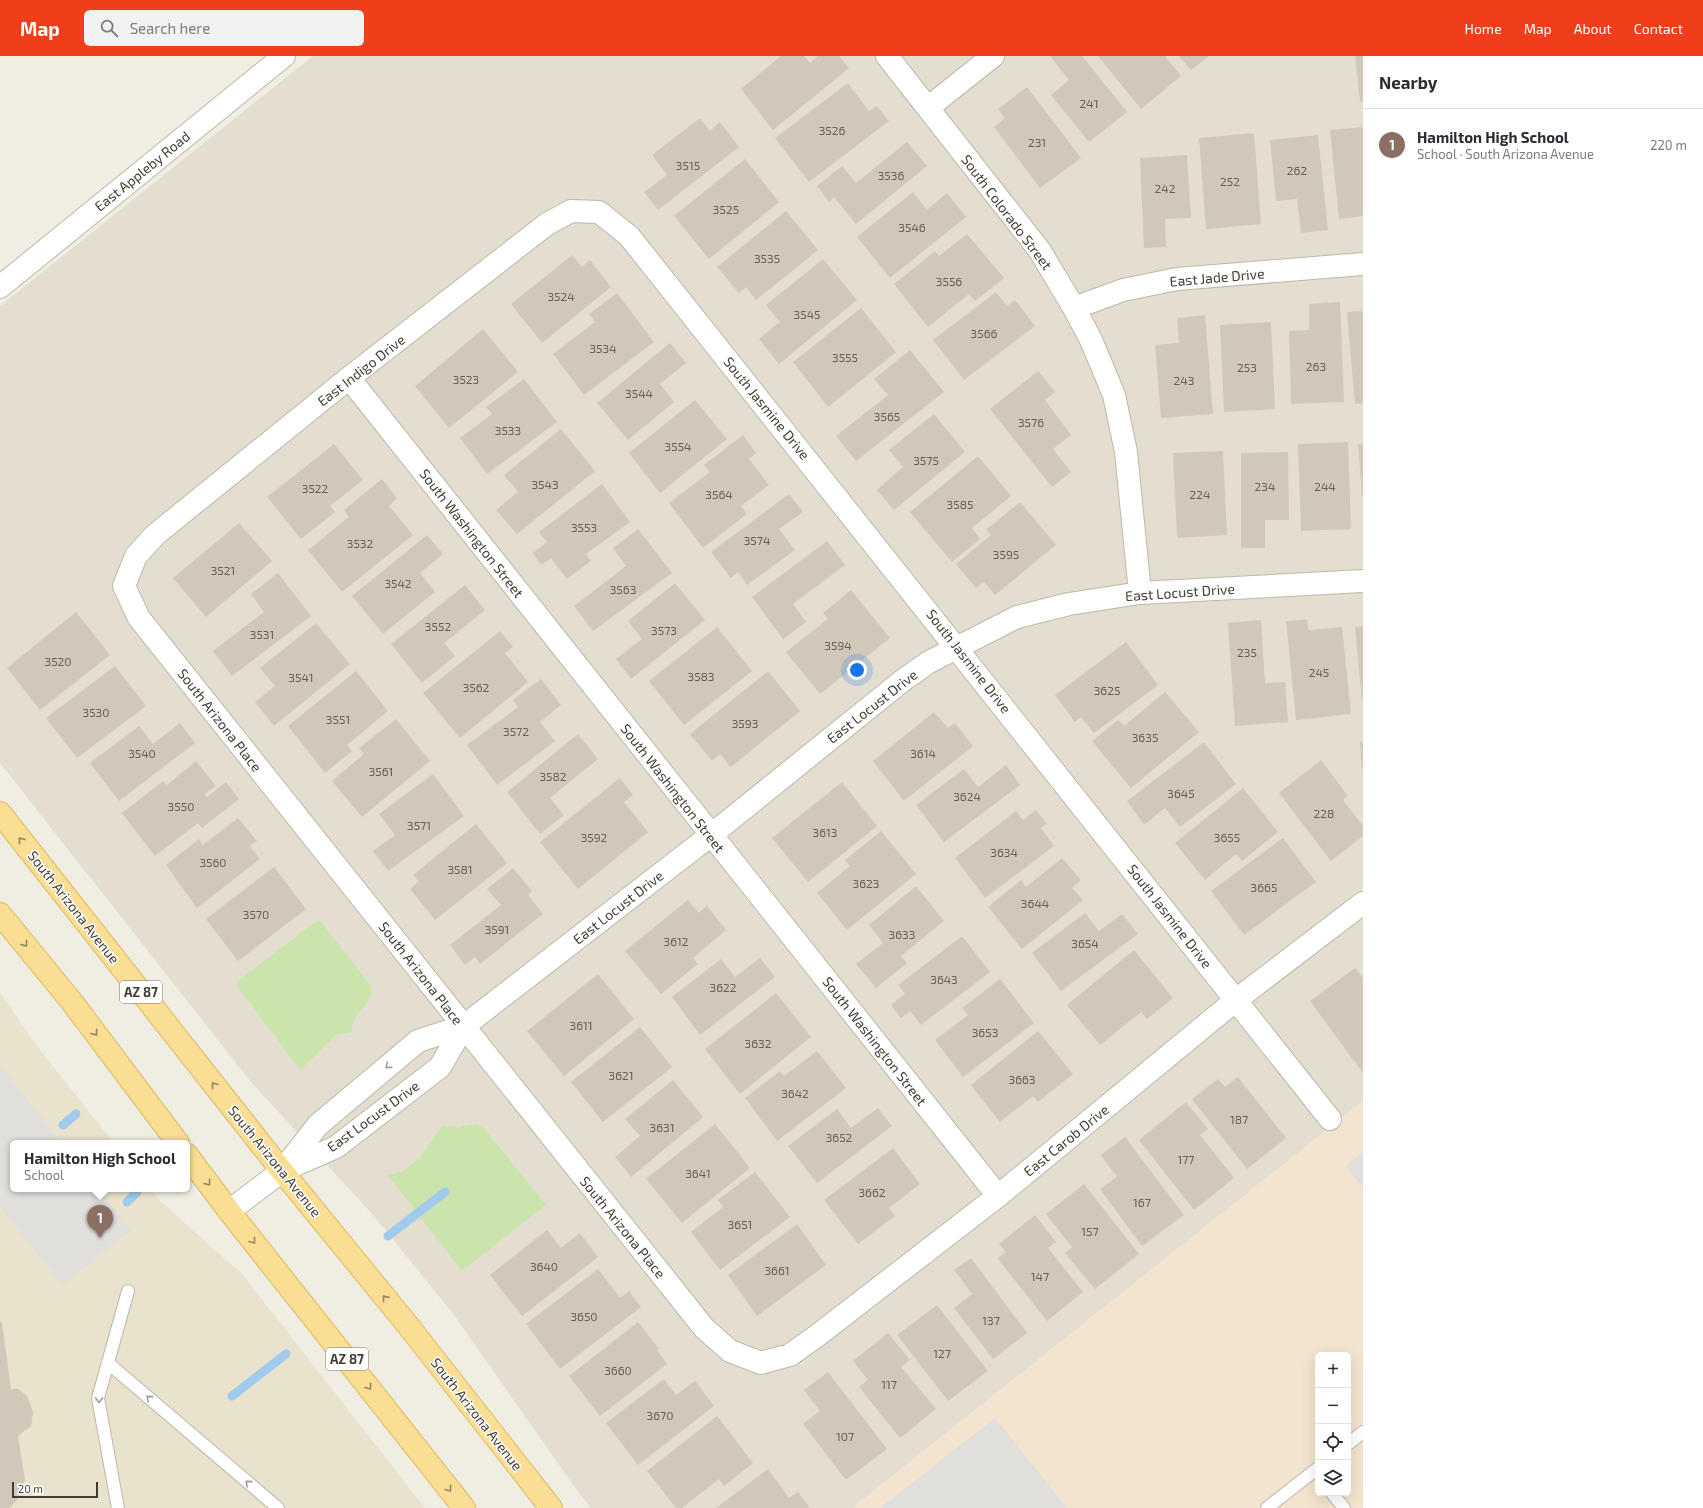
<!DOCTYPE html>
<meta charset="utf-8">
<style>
body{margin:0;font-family:"Exo 2",sans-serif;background:#f2f2f3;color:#2b2b33}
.controls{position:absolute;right:12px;bottom:12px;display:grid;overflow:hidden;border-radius:6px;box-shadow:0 4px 16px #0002}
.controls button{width:36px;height:36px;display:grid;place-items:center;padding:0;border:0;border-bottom:1px solid #e1e1e2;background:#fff;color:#2b2b33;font:20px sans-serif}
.scale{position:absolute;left:12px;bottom:10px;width:86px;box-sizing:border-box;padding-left:4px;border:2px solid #423c33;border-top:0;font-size:11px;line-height:14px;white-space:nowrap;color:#423c33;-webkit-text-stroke:3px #fff;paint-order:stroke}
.you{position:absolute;left:857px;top:614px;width:14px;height:14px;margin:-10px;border:3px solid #fff;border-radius:50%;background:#1a73e8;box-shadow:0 0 0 6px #1a73e833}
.badge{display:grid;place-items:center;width:26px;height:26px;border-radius:50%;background:#f03e1a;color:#fff;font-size:13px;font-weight:700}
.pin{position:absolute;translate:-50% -33px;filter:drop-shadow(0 1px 2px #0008)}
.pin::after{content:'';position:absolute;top:21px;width:14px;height:12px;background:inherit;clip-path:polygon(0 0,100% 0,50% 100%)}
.popup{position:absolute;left:10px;top:1084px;width:180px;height:52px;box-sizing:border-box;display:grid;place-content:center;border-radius:6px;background:#fff;filter:drop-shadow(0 1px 3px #0005);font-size:13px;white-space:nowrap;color:#7c7c81}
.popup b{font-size:15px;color:#2b2b33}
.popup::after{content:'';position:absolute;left:50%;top:100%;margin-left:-8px;border:8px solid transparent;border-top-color:#fff}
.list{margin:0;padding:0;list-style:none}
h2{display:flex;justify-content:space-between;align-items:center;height:52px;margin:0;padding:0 16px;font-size:17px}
h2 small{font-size:13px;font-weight:400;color:#7c7c81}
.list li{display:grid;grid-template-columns:26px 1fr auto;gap:12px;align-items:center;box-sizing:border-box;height:72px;padding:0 16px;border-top:1px solid #e1e1e2}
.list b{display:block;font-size:15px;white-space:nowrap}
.list p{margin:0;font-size:13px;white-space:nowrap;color:#7c7c81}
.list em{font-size:13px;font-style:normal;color:#7c7c81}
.icon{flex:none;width:22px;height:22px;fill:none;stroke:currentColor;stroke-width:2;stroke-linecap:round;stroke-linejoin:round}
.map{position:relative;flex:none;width:1363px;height:1452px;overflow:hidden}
header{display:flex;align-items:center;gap:24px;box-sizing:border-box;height:56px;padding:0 20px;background:#f03e1a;color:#fff}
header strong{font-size:19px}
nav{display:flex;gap:22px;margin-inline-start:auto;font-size:14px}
.search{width:280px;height:36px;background:#f2f2f3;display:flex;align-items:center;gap:10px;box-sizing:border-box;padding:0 14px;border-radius:6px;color:#7c7c81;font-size:15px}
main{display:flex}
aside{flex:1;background:#fff}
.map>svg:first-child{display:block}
.residential{fill:#e4ded1}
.commercial{fill:#f2e4ce;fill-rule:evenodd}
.education{fill:#e9e2cd}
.green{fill:#cae4ac}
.parking{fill:#e1dfdb}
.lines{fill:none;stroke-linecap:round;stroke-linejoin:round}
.stream{stroke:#a0cbec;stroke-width:9}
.building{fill:#d1c8b9}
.service-casing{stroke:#beb7a9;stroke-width:14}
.minor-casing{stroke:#beb7a9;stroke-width:24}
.primary-casing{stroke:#ddbb64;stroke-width:24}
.service{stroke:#fff;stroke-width:12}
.minor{stroke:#fff;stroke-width:22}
.primary{stroke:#f9de93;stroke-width:22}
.oneway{stroke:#94855e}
.oneway2{stroke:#a09e99}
.labels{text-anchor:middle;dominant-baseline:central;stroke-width:3;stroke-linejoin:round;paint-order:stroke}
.number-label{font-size:12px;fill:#665f54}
.shield{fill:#fff;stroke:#7b7670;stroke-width:1}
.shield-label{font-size:13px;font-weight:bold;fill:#423c33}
.street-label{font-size:14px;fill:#423c33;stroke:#fff}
</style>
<header>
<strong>Map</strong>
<div class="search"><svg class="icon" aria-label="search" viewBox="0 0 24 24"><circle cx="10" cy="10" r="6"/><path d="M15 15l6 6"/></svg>Search here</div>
<nav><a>Home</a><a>Map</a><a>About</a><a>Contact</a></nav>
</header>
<main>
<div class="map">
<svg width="1363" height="1452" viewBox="0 0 1363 1452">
<rect width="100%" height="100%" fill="#f0ede3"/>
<path class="residential" d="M313,0h1050v1045l-511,407h-261l-15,-19 -122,-174 -80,-99 -123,-134 -251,-319v-457z"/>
<path class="commercial" d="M1363,1045v407h-511zM1318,1299h30v138h-30z"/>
<path class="education" d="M0,937l40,57 74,93h-101v46h137l10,12 82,73 183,234h-425z"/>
<path class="green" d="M316,865l5,1 50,64c3,19 -21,27 -19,46l-16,3 -36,35 -63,-84v-4z
M476,1068l7,3 63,78 -84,66 -74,-96 15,-4 15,-11 25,-35 5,2 6,-2 4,4 8,-4z"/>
<path class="parking" d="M0,1009l62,78h-49v46h85l33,41 -69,55 -62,-78z
M1363,1096v36l-17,-22z
M995,1362l72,90h-187z"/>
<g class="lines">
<path class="stream" d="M63,1069l13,-11
M127,1146l10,-10
M388,1180l57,-44
M232,1340l54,-42"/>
</g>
<path class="building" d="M781,0h23l6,7 8,-7h21l10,12 -76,62 -32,-41z
M1050,0h32l45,56 -38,30 -38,-47 18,-15z
M1098,0h67l16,20 -40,33z
M1179,0h30l-18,14z
M1355,0h8v46h-3z
M848,27l21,28 8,-5 12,15 -80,61 -34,-44z
M1027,31l54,71 -41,30 -46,-61 11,-9 -7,-9z
M700,62l10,13 10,-9 19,25 -81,63 -14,-18 23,-17 -15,-20z
M1363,71v89l-24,3 -9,-89z
M1254,77l7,91 -55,5 -7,-91z
M1318,79l10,95 -27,3 -4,-34 -21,2 -6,-61z
M907,86l20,24 -71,58 -22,-27 -5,5 -12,-16 25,-20 14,17z
M1187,99l4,63 -26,1 1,28 -22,1 -4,-90z
M745,103l34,43 -70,57 -35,-43z
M913,136l14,18 20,-17 19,24 -76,61 -33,-41z
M786,155l32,39 -62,50 -10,-13 -7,6 -22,-26z
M967,178l37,44 -29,23 -6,-7 -41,33 -34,-43 41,-33 4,5z
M572,199l10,12 8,-7 21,27 -69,56 -31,-39z
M823,203l34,41 -78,64 -20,-25 21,-17 -14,-17z
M996,236l11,14 8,-6 20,26 -71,54 -31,-40z
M617,237l37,49 -70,53 -31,-41 42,-32 -6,-8z
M1340,246l4,100 -53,2 -2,-73 20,-1v-26z
M861,252l35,44 -68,55 -35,-45z
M1363,255v92l-8,1 -8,-92z
M1205,259l8,99 -52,4 -6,-73 24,-2 -2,-25z
M1271,266l4,87 -51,3 -4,-87z
M483,273l35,43 -69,56 -34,-42z
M670,287l16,20 -26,21 14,18 -46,38 -31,-37z
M910,294l34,42 -88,69 -20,-25 52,-41 -14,-16z
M1038,315l17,21 -10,8 26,35 -18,14 18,23 -19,15 -62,-78z
M524,323l33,43 -70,52 -27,-36 32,-24 -6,-7z
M695,344l32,39 -67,54 -31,-40z
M934,358l31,38 -71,58 -17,-20 26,-23 -14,-17z
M561,373l34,42 -78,63 -21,-24 22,-18 -14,-17z
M743,379l13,18 -7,6 20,26 -28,21 6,8 -44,34 -34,-45 41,-31 -6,-7z
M1348,386l3,87 -50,2 -3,-87z
M334,388l29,36 -33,26 5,6 -34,27 -34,-42z
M1358,388h5v52h-1z
M1223,395l4,84 -50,3 -4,-85z
M1288,396l1,68h-24v28h-24v-95z
M978,400l33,40 -39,32 8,11 -28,23 -42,-50z
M382,423l15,19 -8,8 24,29 -71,57 -34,-42 41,-33 -5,-7z
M602,428l28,38 -44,32 5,7 -24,18 -16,-21 -10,7 -8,-12 14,-11 -8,-10z
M789,438l14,18 -24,17 16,21 -48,35 -9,-13 -7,6 -20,-26z
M1020,446l36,43 -61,50 -11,-13 -8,6 -20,-24 35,-29 -5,-5z
M239,467l33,38 -66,56 -33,-39z
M638,473l34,44 -79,58 -19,-25 52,-40 -13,-18z
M427,479l16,19 -23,19 15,19 -52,42 -31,-38z
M827,485l18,24 -52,39 13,18 -23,17 -31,-42z
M278,517l33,43 -79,60 -19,-25 51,-39 -13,-18z
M675,527l30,37 -74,59 -15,-20 26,-20 -14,-18z
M465,529l20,25 -41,33 11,13 -33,27 -31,-39z
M851,534l39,48 -70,56 -34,-42 42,-33 -5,-6z
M76,556l34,43 -70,55 -33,-42z
M1307,563l1,11 34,-3 9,87 -55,6 -10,-99z
M1261,564l4,63 20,-1 3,40 -53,4 -7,-103z
M316,567l34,41 -76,62 -19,-24 20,-16 -15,-18z
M1363,570v74h-1l-7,-73z
M717,571l35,44 -68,54 -35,-44z
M500,575l13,16 -8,6 23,29 -68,56 -37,-45z
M1126,586l32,43 -64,48 -13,-16 -6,5 -20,-27z
M115,610l31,40 -69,52 -31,-40z
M356,615l32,40 -41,34 5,6 -27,22 -37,-47z
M768,615l32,40 -69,56 -11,-13 -8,7 -22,-27z
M541,623l20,26 -21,17 15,19 -58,44 -30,-40 51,-38 -5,-7z
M1165,636l34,40 -68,56 -39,-47 26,-21 6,6z
M934,656l14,16 7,-5 18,23 -69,55 -31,-40z
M396,663l34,42 -68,56 -30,-36 32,-27 -5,-6z
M180,667l15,20 -76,58 -29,-38 49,-37 14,18z
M578,678l20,25 -48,39 14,17 -24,19 -33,-42z
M1204,686l32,42 -56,43 -15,-19 -21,17 -17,-24z
M1360,686h3v27l-1,1z
M1321,704l27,36 -5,4 20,26v10l-32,25 -52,-68z
M196,705l20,25 -11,8 2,3 19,-15 13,17 -37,29 -4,-5 -43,33 -33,-43 41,-32 4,4z
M1006,709l14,20 -76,57 -28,-37 48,-36 14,18z
M433,718l31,42 -76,55 -15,-20 22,-16 -16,-21z
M620,722l13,17 -9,7 24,30 -70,57 -38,-47z
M842,726l35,44 -69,56 -36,-44z
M1243,732l35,44 -36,29 -6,-7 -31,26 -30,-37z
M1036,754l11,14 -6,4 13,18 -69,52 -30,-40 61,-47 7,9z
M238,762l19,23 -7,5 10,13 -63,49 -31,-43 33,-26 4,6z
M476,768l31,39 -72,57 -25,-31 9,-8 -6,-6z
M881,775l35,43 -69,56 -30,-37 33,-27 -5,-6z
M1283,782l33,44 -72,53 -33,-44z
M1062,802l19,22 -9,8 11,12 -61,49 -34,-42 33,-27 5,7z
M274,811l32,42 -68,52 -32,-42z
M513,812l19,23 -4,4 15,19 -63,50 -5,-7 -10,8 -15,-20 51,-40 -14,-16z
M916,830l28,35 -43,35 6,7 -31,25 -20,-24 27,-21 -14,-18z
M688,844l11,13 8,-7 19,24 -33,28 5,6 -37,30 -36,-43z
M1085,857l14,18 23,-17 16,20 -77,57 -29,-38z
M962,880l28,36 -69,53 -11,-14 -9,7 -10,-13 14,-11 -7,-9z
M1134,894l39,48 -26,21 -6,-7 -41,33 -33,-40z
M760,902l15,19 -75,58 -28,-38 49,-38 14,18z
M1355,912l8,10v95l-53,-72z
M598,918l36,45 -70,57 -37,-45z
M1000,923l34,44 -71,54 -28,-37 33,-25 -6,-7z
M776,937l35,44 -71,57 -35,-45z
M640,971l32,40 -69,55 -32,-40z
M1038,975l35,43 -35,28 -5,-6 -33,26 -29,-37z
M817,995l29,37 -69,53 -32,-43 35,-27 4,5z
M1238,1021l48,61 -39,31 -55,-70 26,-20 7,8z
M673,1024l30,37 -72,60 -16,-20 25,-21 -15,-17z
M1186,1046l22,27 -8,6 34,43 -40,32 -55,-70z
M878,1052l14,18 -75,57 -29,-37 49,-37 14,19z
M715,1068l35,44 -68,55 -36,-44z
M1125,1081l59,78 -42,31 -42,-57 17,-12 -16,-22z
M893,1092l27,36 -31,24 6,8 -37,28 -34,-44z
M755,1116l35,45 -70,53 -29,-38 32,-25 -5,-7z
M1084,1128l55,70 -44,35 -30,-36 7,-6 -26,-33z
M1035,1159l21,27 -8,6 35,44 -36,29 -49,-62 8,-7 -7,-8z
M797,1168l29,41 -69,51 -29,-41z
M547,1174l14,18 19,-15 18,24 -76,59 -32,-41z
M971,1202l56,75 -34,26 -39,-51 18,-14 -18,-24z
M598,1213l22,29 9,-7 12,16 -81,62 -34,-45z
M937,1249l51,66 -40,30 -51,-66z
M0,1264l2,4 9,65h7l9,7 6,16 -2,14 -13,10 7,44 -8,20 -8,8h-9z
M638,1266l21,27 -2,1 10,14 -67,52 -31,-40z
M888,1277l22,27 -9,7 35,42 -36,29 -41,-51 9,-7 -15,-19z
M828,1316l59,77 -41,31 -43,-56 17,-13 -16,-21z
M664,1323l12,16 19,-14 19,25 -76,59 -32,-42z
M717,1360l36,47 -29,23 -5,-7 -37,29h-6l-29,-37z
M768,1413l21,29 9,-6 12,16h-94z"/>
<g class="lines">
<g class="service-casing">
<path id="service" d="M108,1307l170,145
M1348,1388l15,-12
M1332,1437l12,15
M118,1452l-20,-110 30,-107
M1267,1452l51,-40"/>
</g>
<g class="minor-casing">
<path id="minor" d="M887,0l153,195 34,57 17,32 23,55 12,57 14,141
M929,51l64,-51
M0,231l284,-231
M1074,252l49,-18 54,-11 186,-15
M349,322l649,818
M1330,1063c-232,-296 -466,-590 -701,-883l-30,-24 -28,-1 -24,13 -198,154 -194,157 -19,21 -12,30 15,32 565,710 26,23 31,12 29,-8 28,-20 180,-139 238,-196 127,-97
M282,1115l36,-46 100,-84 46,-15 247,-191 191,-154 27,-19 88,-45 52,-13 71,-11 223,-12
M229,1155l53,-40 54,-24 104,-80 24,-41"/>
</g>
<g class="primary-casing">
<path id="primary" d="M0,757l282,358 128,157 141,180
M0,858l72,88 106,141
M187,1099l42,56 235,297"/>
</g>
<use href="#service" class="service"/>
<use href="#minor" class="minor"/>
<use href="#primary" class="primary"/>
</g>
<defs><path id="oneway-chevron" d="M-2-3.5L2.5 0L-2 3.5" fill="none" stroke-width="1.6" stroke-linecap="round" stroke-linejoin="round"/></defs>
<g class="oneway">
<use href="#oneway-chevron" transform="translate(21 784) rotate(-128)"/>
<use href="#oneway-chevron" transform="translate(25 888) rotate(51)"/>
<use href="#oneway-chevron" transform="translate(95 977) rotate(53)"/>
<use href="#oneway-chevron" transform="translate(214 1029) rotate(-128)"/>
<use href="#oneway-chevron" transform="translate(208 1127) rotate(53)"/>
<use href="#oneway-chevron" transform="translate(253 1185) rotate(52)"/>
<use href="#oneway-chevron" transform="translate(385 1242) rotate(-129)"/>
<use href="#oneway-chevron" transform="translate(369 1331) rotate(52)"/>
<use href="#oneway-chevron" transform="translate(449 1433) rotate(52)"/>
</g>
<g class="oneway2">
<use href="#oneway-chevron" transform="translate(388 1010) rotate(140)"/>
<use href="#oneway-chevron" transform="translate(149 1342) rotate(-139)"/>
<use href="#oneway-chevron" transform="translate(99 1344) rotate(89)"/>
<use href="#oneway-chevron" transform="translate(248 1427) rotate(-139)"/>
</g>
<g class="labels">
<g class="number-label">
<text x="1089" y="47">241</text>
<text x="832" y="74">3526</text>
<text x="1037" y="86">231</text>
<text x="688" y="109">3515</text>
<text x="1297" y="114">262</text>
<text x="891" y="119">3536</text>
<text x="1230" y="125">252</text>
<text x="1165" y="132">242</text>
<text x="726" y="153">3525</text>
<text x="912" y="171">3546</text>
<text x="767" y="202">3535</text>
<text x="949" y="225">3556</text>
<text x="561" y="240">3524</text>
<text x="807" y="258">3545</text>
<text x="984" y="277">3566</text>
<text x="603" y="292">3534</text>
<text x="845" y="301">3555</text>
<text x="1316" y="310">263</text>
<text x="1247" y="311">253</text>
<text x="466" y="323">3523</text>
<text x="1184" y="324">243</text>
<text x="639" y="337">3544</text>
<text x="887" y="360">3565</text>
<text x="1031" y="366">3576</text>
<text x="508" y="374">3533</text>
<text x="678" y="390">3554</text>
<text x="926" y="404">3575</text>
<text x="545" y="428">3543</text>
<text x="1265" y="430">234</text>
<text x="1325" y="430">244</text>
<text x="315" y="432">3522</text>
<text x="719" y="438">3564</text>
<text x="1200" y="438">224</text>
<text x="960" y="448">3585</text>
<text x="584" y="471">3553</text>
<text x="757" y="484">3574</text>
<text x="360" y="487">3532</text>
<text x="1006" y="498">3595</text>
<text x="223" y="514">3521</text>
<text x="398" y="527">3542</text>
<text x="623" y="533">3563</text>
<text x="438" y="570">3552</text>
<text x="664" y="574">3573</text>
<text x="262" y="578">3531</text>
<text x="838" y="589">3594</text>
<text x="1247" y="596">235</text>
<text x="58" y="605">3520</text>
<text x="1319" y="616">245</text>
<text x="701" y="620">3583</text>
<text x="301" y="621">3541</text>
<text x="476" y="631">3562</text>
<text x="1107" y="634">3625</text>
<text x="96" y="656">3530</text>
<text x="338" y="663">3551</text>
<text x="745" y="667">3593</text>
<text x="516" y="675">3572</text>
<text x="1145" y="681">3635</text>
<text x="142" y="697">3540</text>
<text x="923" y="697">3614</text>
<text x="381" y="715">3561</text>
<text x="553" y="720">3582</text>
<text x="1181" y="737">3645</text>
<text x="967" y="740">3624</text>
<text x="181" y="750">3550</text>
<text x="1324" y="757">228</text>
<text x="419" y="769">3571</text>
<text x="825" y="776">3613</text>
<text x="594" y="781">3592</text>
<text x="1227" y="781">3655</text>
<text x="1004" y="796">3634</text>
<text x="213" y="806">3560</text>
<text x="460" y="813">3581</text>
<text x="866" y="827">3623</text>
<text x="1264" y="831">3665</text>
<text x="1035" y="847">3644</text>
<text x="256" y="858">3570</text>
<text x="497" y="873">3591</text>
<text x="902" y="878">3633</text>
<text x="676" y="885">3612</text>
<text x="1085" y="887">3654</text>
<text x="944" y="923">3643</text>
<text x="723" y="931">3622</text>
<text x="581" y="969">3611</text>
<text x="985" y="976">3653</text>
<text x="758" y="987">3632</text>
<text x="621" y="1019">3621</text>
<text x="1022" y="1023">3663</text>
<text x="795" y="1037">3642</text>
<text x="1239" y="1063">187</text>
<text x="662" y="1071">3631</text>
<text x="839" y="1081">3652</text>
<text x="1186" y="1103">177</text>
<text x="698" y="1117">3641</text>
<text x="872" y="1136">3662</text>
<text x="1142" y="1146">167</text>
<text x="740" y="1168">3651</text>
<text x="1090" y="1175">157</text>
<text x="544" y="1210">3640</text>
<text x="777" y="1214">3661</text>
<text x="1040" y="1220">147</text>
<text x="584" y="1260">3650</text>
<text x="991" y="1264">137</text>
<text x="942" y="1297">127</text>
<text x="618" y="1314">3660</text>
<text x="889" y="1328">117</text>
<text x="660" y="1359">3670</text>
<text x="845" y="1380">107</text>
</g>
<g class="shield">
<rect x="120" y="925" width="42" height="22" rx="3"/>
<rect x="326" y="1292" width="42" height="22" rx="3"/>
</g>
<g class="shield-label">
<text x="141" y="936">AZ 87</text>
<text x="347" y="1303">AZ 87</text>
</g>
<g class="street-label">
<text transform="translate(142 115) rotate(-39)">East Appleby Road</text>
<text transform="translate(1007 156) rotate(53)">South Colorado Street</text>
<text transform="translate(1217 221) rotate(-5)">East Jade Drive</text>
<text transform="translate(361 314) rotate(-38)">East Indigo Drive</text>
<text transform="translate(767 352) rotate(51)">South Jasmine Drive</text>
<text transform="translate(472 477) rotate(52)">South Washington Street</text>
<text transform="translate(1180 536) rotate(-4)">East Locust Drive</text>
<text transform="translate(969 605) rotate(52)">South Jasmine Drive</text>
<text transform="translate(872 650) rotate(-38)">East Locust Drive</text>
<text transform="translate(220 664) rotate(52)">South Arizona Place</text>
<text transform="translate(673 732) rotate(52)">South Washington Street</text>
<text transform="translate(74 851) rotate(52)">South Arizona Avenue</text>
<text transform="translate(618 851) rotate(-38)">East Locust Drive</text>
<text transform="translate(1170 860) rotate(52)">South Jasmine Drive</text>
<text transform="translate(421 917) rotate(52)">South Arizona Place</text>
<text transform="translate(875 985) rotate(52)">South Washington Street</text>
<text transform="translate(373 1060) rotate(-36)">East Locust Drive</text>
<text transform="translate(1066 1084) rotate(-39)">East Carob Drive</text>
<text transform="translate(275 1105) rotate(51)">South Arizona Avenue</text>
<text transform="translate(623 1171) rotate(51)">South Arizona Place</text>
<text transform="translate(477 1358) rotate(52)">South Arizona Avenue</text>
</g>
</g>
</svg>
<div class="controls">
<button>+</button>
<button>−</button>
<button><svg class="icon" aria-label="locate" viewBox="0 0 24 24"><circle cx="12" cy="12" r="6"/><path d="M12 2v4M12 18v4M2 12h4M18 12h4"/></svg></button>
<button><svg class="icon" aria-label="layers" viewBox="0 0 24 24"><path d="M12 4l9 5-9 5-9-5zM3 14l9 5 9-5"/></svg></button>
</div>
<div class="scale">20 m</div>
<div class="you"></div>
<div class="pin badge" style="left:100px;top:1182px;background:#8d6e63">1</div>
<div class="popup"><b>Hamilton High School</b>School</div>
</div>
<aside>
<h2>Nearby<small></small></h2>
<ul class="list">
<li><span class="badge" style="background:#8d6e63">1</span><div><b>Hamilton High School</b><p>School · South Arizona Avenue</p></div><em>220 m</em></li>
</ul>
</aside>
</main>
